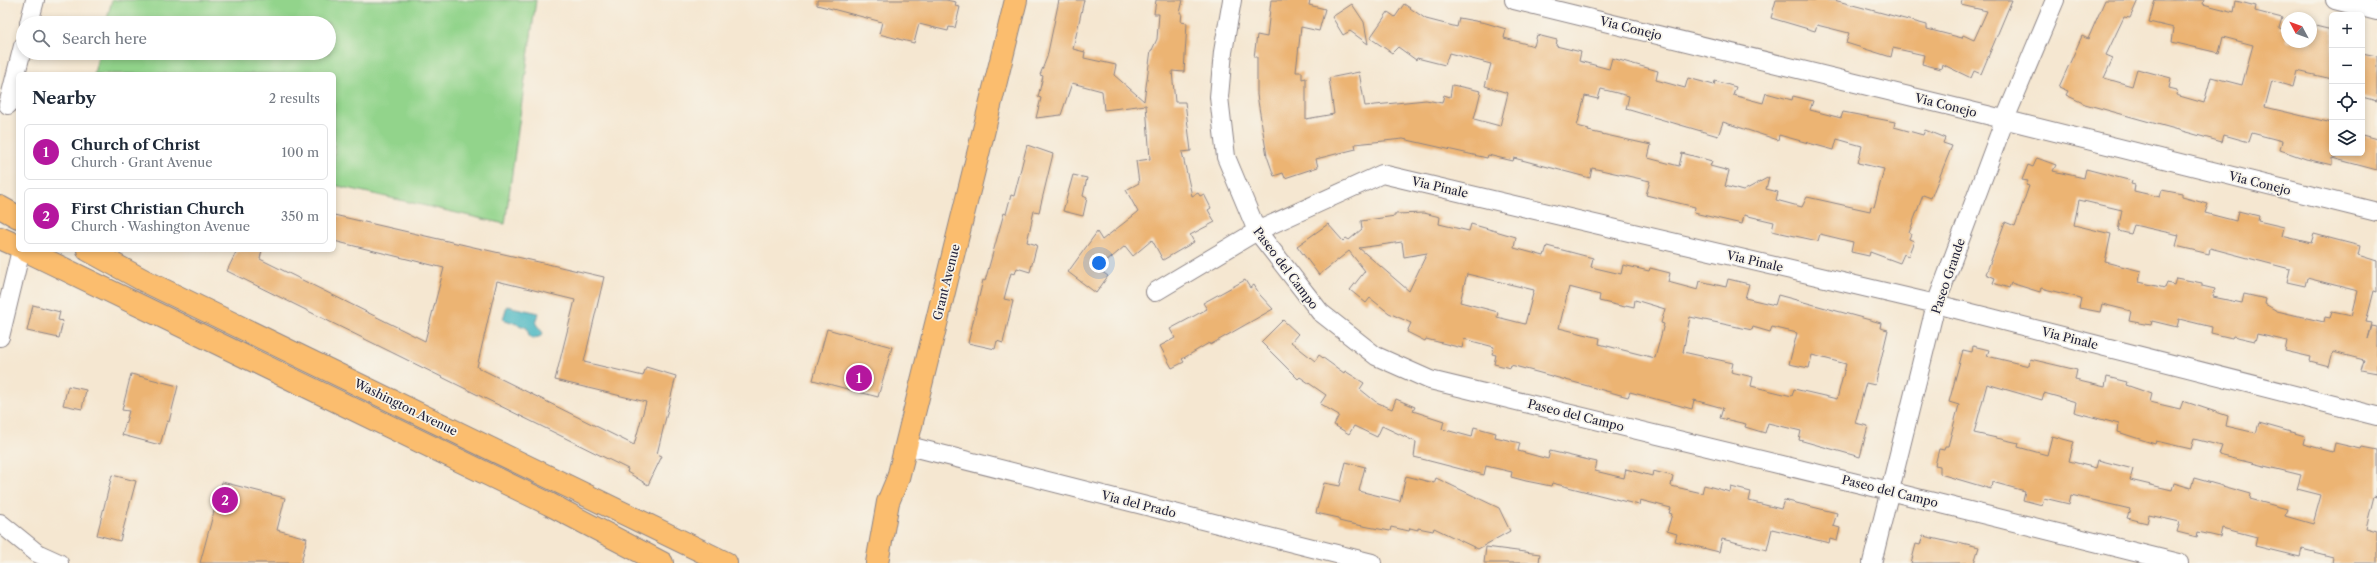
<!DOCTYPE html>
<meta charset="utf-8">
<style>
body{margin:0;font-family:"Libre Caslon Text",serif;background:#f6f6f7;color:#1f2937}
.controls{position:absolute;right:12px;top:12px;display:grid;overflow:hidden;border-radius:6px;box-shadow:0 2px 6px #0003}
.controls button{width:36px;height:36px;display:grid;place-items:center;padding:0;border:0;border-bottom:1px solid #e0e1e3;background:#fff;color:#1f2937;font:20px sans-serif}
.compass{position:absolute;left:2281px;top:12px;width:36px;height:36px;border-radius:50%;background:#fff;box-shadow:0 2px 6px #0003;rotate:311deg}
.you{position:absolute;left:1099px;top:263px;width:14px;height:14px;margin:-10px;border:3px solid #fff;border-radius:50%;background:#1a73e8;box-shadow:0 0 0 6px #1a73e833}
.badge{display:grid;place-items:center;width:26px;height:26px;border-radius:50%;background:#b5179e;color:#fff;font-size:13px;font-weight:700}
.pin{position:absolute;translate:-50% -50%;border:2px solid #fff;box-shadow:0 1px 4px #0006}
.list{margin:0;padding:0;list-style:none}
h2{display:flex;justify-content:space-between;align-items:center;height:52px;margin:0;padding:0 16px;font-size:17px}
h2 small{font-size:13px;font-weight:400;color:#747a83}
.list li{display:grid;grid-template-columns:26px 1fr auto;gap:12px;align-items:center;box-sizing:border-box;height:56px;margin:0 8px 8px;padding:0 8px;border:1px solid #e0e1e3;border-radius:6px}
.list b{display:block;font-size:15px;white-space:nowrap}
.list p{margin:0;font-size:13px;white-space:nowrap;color:#747a83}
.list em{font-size:13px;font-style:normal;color:#747a83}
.icon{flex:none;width:22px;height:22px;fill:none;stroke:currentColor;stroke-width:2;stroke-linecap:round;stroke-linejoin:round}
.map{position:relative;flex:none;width:2377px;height:563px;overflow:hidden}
.search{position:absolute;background:#fff;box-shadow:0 2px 6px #0003;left:16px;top:16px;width:320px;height:44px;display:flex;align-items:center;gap:10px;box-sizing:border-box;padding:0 14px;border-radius:22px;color:#747a83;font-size:15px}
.panel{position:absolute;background:#fff;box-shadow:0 2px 6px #0003;left:16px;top:72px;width:320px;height:180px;border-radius:6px}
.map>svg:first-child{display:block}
.green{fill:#92d48b;stroke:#5a7b63}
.water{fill:#49b7c2;stroke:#366c7e}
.building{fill:#ecb473;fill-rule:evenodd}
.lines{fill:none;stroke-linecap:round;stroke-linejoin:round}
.minor-casing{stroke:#8c8486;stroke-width:20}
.major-casing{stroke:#8c8486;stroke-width:24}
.minor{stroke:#fff;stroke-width:18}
.major{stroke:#fbbd6e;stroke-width:22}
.labels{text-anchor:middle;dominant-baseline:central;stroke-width:3.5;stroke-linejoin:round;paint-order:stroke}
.street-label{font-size:12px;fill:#22223b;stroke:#f7f3e8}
</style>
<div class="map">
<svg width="2377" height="563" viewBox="0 0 2377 563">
<rect width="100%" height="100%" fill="#f7f3e8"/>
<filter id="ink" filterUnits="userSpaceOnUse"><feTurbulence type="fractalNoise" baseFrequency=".025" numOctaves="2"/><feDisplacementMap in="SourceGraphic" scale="8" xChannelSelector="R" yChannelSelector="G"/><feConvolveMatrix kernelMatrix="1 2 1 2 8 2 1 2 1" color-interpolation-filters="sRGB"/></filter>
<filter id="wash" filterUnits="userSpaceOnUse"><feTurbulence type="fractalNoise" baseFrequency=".012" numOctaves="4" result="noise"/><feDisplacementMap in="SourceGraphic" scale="16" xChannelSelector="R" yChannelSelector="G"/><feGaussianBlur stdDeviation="0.9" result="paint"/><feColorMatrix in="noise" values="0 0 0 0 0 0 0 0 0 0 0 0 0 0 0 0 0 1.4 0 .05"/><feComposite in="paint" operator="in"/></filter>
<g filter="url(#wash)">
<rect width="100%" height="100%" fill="#f5e7d1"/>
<path class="green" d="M112,0h424l-31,224 -171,-39v-111h-240l5,-21h230v-30h-223z"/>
<path class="water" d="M507,306l32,7 -3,11 7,9 -2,3 -8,3 -4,-3 -2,-8 -24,-9z"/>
<g id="blocks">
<path class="building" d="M817,0h129l10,2 -1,4 5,1 -5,21 -6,-1 -1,4 -29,-7 -5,19 -35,-9 3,-12 -65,-17z
M1059,0h25l-11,49 12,3 -1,6 32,7 -2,10 30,26 7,-51h1l5,-11 2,-25h-5l2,-14h27l-3,13h2l-1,9 6,1 -3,49 -12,-1 3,31h10l6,49 -9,1 10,44 6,-3 2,3 4,-2 7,14 -3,2 7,12 -25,13 4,7 -31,18 -11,-20 -19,16 -8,-10 -27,23 10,7 -12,17 -28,-21 29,-40 5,8 36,-28 -12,-22 13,-7 -3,-22 14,-2 -4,-54 -42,5 -2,-19 -30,-8 -11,32 -25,3 5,-20 -3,-1 5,-21 -3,-1 7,-18z
M1271,0h39l-1,5 16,4 -6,22 -18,-4 -5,45h6v7l4,-1v41l28,-5 -5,-36 30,-6 6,34 61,-6 16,3 2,-8 6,2 2,-12 29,6 -7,28 26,7 8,-33 -23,-7 6,-22 -42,-11 -4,12 -28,-7 -1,2 -18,-13 -6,6 -22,-15 18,-26 7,5 9,-13 22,15 31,8 2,-9 27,5 20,6 -2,9 30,8 3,-11 20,5 -1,6 25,6 -2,9 30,8 3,-11 46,13 -2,9 29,8 3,-10 26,7 1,-4 21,6 -3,8 30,8 3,-10 26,7 1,-4 20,5 -3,9 31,8 2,-6 52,10 -1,5 29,8 2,-5 20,8 -2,5 9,3 -21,52 -8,-3 -14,38 2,1 -2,5 5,2 -6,15 -4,-2 -4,9 -30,-11 -1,4 -18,-4 2,-10 -33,-8 -2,7 -46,-10 2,-9 -30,-7 -2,9 -48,-11 1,-6 -49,-12 4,-14 -58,-13 -2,10 -76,-20 -1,3 -25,-6 -1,3 -84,-19 -48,5 1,5 -40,10 2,8 -33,11 -2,-5 -9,3 -7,-20 -10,-61v-38h-3l3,-22 10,2zM1601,89l28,7 -3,13 92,27 5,-14 55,18 1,-5 55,15 3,-11 25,7 -4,17 26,6 -10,38 -3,-1 -1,5 -63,-14 -5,10 -26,-7 2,-8 -12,-3 3,-12 -26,14 -18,-5 4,-15 -19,-5 2,-5 -30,-8 -3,13 -31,-8 3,-13 -63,-14 1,-2 -12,-3 8,-30 13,3z
M1776,0h58l93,25v4l35,9 1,-3 11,5 13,-29 -26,-6 1,-5h50l-31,74 -7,-3 -3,7 -29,-14 -1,5 -19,-5 2,-9 -31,-7 -2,9 -45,-14 3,-10 -32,-8 -2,6 -44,-13z
M2105,0h33l-8,18 -6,-1 -18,38 7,3 -9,20 28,8 5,-17 34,9 -2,10 8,2 -1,5 28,8 7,-26 31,8 11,-40 -30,-8 -4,16 -47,-11 2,-14 -25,-6 6,-22h49l-1,4 31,8 2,-11 20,5 -1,5 27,7 -3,10 8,2v12h24v-17l21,5v49l-35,-8 -4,16 -21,-6 -7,26 67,16v30h30v-18l15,4v31l-45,-12v7l-26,-6 -26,-9 2,-9 -30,-8 -3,9 -25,-7 -2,7 -137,-38 -19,-9 2,-4 -9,-4 23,-51 6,3z
M1352,4l12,18 4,22 -18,-13 -7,4 -11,-18z
M2362,53l15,3v45l-15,-4z
M1027,145l26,9 -14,58 -5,-1 -7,31 10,3 -7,27 -13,-4 -2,6 -4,-1 -7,26 9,2 -10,42 -6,-2 -2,8 -27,-6 15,-63 2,1 19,-68 2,1 5,-19 3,1z
M2037,158l19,7 -3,6 31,7 2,-9 46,12 -1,3 4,1 -1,6 26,6 2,-7 20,4v3l26,7 -3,9 31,8 2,-10 21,5 -1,5 26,6 -2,9 29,7 3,-9 46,12 -2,9 19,6v31l-3,-1 -8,31 6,1 -4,16 4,-13 5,1v46l-16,-3 3,-10 -31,-8 -4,14 -19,-5 1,-4 -26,-6 2,-10 -30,-7 -2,7 -22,-5 -1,2 -21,-5 1,-6 -33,-8 -2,8 -25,-6 -1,4 -22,-4 2,-10 -29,-7 -2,8 -21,-4 2,-10 -40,-10 -1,4 -29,-9 -2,5 -16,-5 2,-5 -9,-4 19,-52 10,4 14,-40 -3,-1 2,-4 -6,-1 6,-15 5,2zM2079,200l43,10 -4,21 13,3 3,-9 45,10 -3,11 33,8 1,-6 80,21 -3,13 18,4 2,-8 51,13 -6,25 -20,-4 -2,6 -5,-1 -1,5 -47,-11 -12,-7 1,-5 -22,-5 -2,9 -29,-6 2,-8 -13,-3v-3l-26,-5 -2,7 -7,-2 -2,5 -26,-6 2,-11 -36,-9 6,-28 -37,-9z
M1073,175l14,3 -4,18 4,2 -4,18 -20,-5z
M1424,213l16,4 -1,7 30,7 2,-7 45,13 -2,11 30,8 3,-10 46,12 -2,9 30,7 2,-9 26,6 1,-3 20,5 -2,9 30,8 2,-9 26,6 2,-8 21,5 -4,14 30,7 3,-10 103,28 -1,5 8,2 -13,55 -9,-2 -11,40 13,3 -8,31 -61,-17 2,-9 -33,-8 -3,10 -20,-6 1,-3 -26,-6 3,-10 -29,-8 -2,9 -62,-17 -2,5 -117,-32 -1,3 -16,-4 2,-9 -4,-1 2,-7 -30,-8 -2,9 -36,-9 -1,2 -18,-9 4,-9 -22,-10 -19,-15 -4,5 -16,-13 15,-19 -16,-20 -30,24 -22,-29 31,-22 15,17 3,-3 3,2 13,-11 -1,-8 34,-5v-2zM1402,242l2,15 23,-4 -18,38 -50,-43zM1467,274l67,16 -9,34 -28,-7 1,-5 -38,-10zM1569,287l31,8 -1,6 26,6 1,-2 8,2 1,-7 30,9 -4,14 3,1 -9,34 -56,-14 1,-6 -41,-10zM1690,317l62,13 1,-3 17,5 2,-5 25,6 -8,31 20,4 3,-13 34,9 -9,35 -43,-10 -2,7 -41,-10 2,-9 -22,-5 2,-9 -50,-11z
M334,215l270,62 -20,85 59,14 3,-9 30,9 -19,78 5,2 -14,29 -21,-13 1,-3 -401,-198 10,-21h25l-2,9 165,82 19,-73 -110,-27zM497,281l78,19 -20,80 91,22 -12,43 -157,-78z
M1245,280l5,8 4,-3 6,10 13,14 -63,36 -1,-2 -27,16 2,3 -12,6 -12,-22 15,-8 -5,-9 37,-20 -4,-6z
M33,305l27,7 -2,8 5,1 -4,17 -32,-7z
M1283,320l15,14 -7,8 24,19 4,-6 25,18 1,-2 19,12 -4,6 16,13 16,7 4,-10 19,8 -2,4 31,10 -2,8 30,8 2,-10 22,6 -1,4 25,6 -2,8 30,8 2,-8 47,11 -2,9 29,7 2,-9 26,7 1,-5 20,5 -2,10 31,7 2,-8 26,7 1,-5 20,5 -2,9 32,8 3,-9 53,13 -4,13 7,2 -3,13 -7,-2 -1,4 -57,-14 -5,21 -45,-11 -3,13 -44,-11 2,-7 -10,-3 5,-17 -3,-1 2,-5 -31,-8 -1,5 -87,-22 -1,3 -25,-5 -15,-4 1,-5 -26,-6 -2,9 -70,-18 2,-15 -34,-16 -5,11 -23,-11 -5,8 -15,-9 5,-10 -19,-11 6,-9 -26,-18 -2,2 -37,-37z
M827,329l65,18 -14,50 -65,-17z
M1973,346l16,4 -2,6 42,10 1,-7 47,11 -2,10 30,7 2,-10 20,5 -1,3 26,9 -2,8 30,7 3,-8 45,15 -2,10 30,7 3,-10 46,13 -2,8 30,8 2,-9 26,6 1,-2 15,3v47l-3,-1 -8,32 11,3v32h-45l1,-6 -31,-8 -2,8 -45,-11 2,-9 -35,-9 -2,9 -22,-5 -1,5 -20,-5 3,-10 -31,-7 -2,8 -20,-5 3,-9 -59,-14 -2,9 -25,-6 -2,7 -19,-5 2,-9 -33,-9 -1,7 -51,-15v-8l-5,-1 4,-16 5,1 1,-4h3l11,-41 -10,-3 14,-52 9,2zM1987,384l55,16 2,-7 32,9 -2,10 45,12 -1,8 37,12 1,-3 35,8 3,-10 28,7 -3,9 82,20 -4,14 24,6 -8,29 -28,-8 2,-7 -37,-10 1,-5 -57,-16 -3,10 -17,-5 -2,7 -42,-10 3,-11 -35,-9 -2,8 -27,-7 5,-19 -22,-6 -5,19 -29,-8 1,-4 -45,-10z
M131,374l47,12 -9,36 -2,-1 -7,24 -38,-10 7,-24 -7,-1z
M68,386l18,4 -4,19 -19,-4z
M1346,462l19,5 -6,24 41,10 6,-25 28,7 2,-5 63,30 11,23 -32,18 -44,-21 -1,3 -15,-3v2l-8,-2 -1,3 -18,-4 -1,4 -43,-8 -8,-2v-3l-23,-5 8,-30 16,3z
M112,475l24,6 -16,60 -23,-6z
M222,482l63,16 -8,32 30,8 -6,25h-101z
M1923,536l35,8v-2l21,5 -5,16h-63l5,-19 4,1z
M1486,547l54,7 -1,9h-55z"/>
</g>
</g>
<g filter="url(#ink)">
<use href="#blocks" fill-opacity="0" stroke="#8c8486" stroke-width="1"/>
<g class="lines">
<g class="minor-casing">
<path id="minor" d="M1232,0l-9,52 -4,45 7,60 31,74 63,81 56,44 54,24 443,107 306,76
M1514,0l473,115 390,97
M2335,0l42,11
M29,23l6,-23
M8,105l15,-59
M1155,292l102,-61 125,-57 554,130 441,112
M0,337l21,-87
M905,445l467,118
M0,523l37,30 22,10
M1872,563l64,-259 69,-185 50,-119"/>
</g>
<g class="major-casing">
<path id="major" d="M0,207l18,10
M0,238l18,8
M25,250l524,254 113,59
M88,250l55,30 583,283
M877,563l11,-61 10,-24 118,-478"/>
</g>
<use href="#minor" class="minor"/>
<use href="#major" class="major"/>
</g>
</g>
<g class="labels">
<g class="street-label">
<text transform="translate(1631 28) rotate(14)">Via Conejo</text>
<text transform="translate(1946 105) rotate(14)">Via Conejo</text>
<text transform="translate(2260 183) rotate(14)">Via Conejo</text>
<text transform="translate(1440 187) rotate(13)">Via Pinale</text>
<text transform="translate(1755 261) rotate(13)">Via Pinale</text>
<text transform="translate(1286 268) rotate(53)">Paseo del Campo</text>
<text transform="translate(1948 276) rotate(-71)">Paseo Grande</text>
<text transform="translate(946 282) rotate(-76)">Grant Avenue</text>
<text transform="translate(2070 338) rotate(14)">Via Pinale</text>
<text transform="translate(406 407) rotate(26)">Washington Avenue</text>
<text transform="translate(1576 415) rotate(14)">Paseo del Campo</text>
<text transform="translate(1890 491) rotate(14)">Paseo del Campo</text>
<text transform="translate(1139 504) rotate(14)">Via del Prado</text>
</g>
</g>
</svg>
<div class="controls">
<button>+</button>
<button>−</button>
<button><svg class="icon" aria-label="locate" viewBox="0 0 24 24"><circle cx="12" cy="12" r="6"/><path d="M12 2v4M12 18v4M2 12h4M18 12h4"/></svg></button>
<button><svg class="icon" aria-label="layers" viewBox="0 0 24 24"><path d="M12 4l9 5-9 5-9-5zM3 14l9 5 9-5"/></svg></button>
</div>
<svg class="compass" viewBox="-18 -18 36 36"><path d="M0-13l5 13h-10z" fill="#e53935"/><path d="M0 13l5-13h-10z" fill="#747a83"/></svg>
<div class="you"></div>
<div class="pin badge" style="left:859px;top:378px">1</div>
<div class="pin badge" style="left:225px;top:500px">2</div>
<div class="search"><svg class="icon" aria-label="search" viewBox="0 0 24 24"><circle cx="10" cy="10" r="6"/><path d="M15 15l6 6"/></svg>Search here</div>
<section class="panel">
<h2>Nearby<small>2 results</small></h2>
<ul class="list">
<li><span class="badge">1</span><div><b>Church of Christ</b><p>Church · Grant Avenue</p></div><em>100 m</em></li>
<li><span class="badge">2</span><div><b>First Christian Church</b><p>Church · Washington Avenue</p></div><em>350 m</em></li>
</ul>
</section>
</div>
